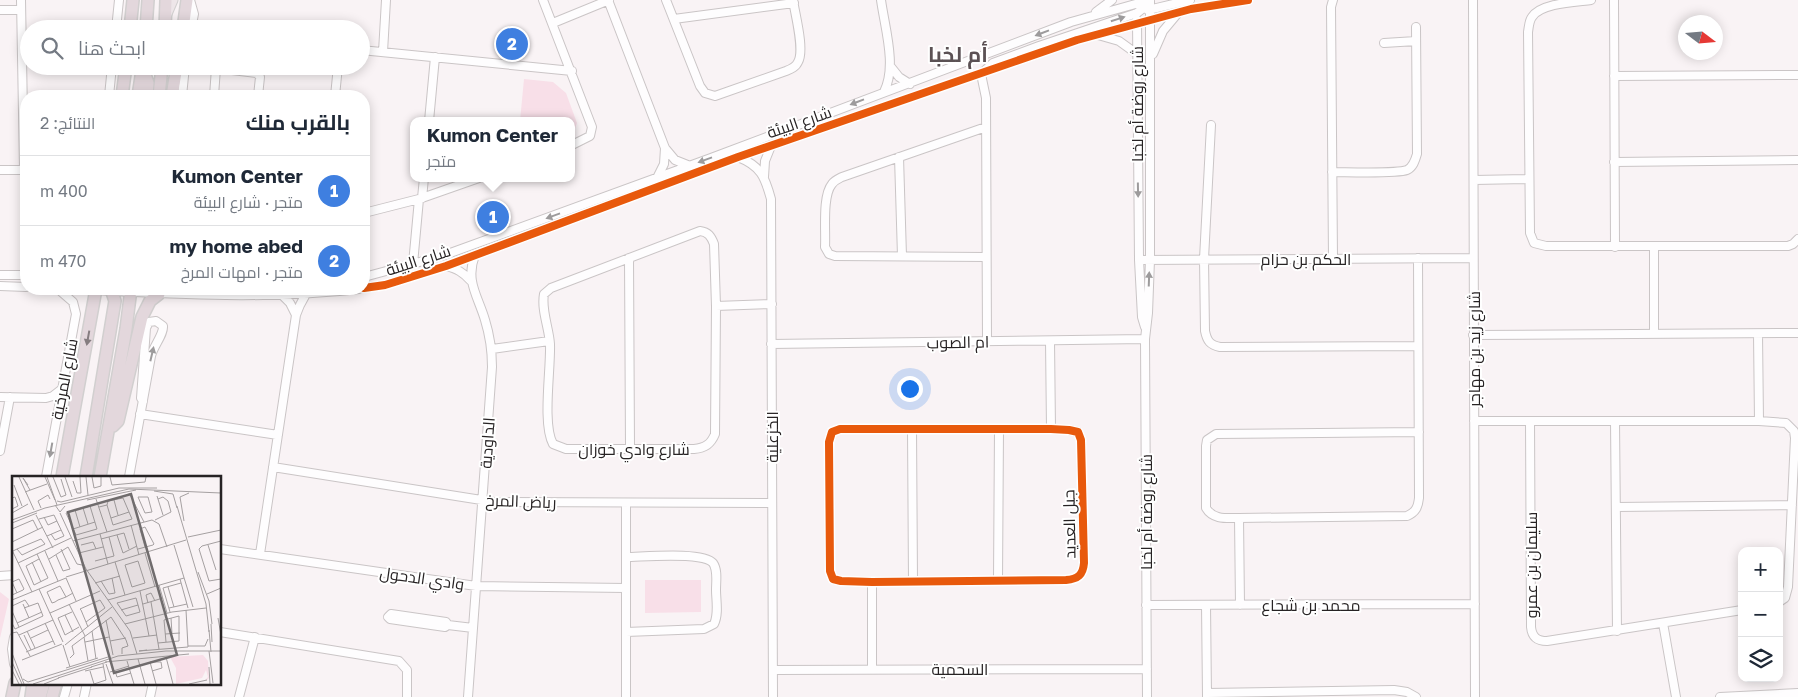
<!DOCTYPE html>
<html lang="ar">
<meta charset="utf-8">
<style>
body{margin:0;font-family:"Golos Text",Cairo,sans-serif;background:#f6f6f7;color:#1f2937;direction:rtl}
.controls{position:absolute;right:15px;bottom:15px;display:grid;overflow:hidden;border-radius:10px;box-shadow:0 2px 12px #0003}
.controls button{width:45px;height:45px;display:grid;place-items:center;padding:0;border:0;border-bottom:1px solid #e0e1e3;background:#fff;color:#1f2937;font:25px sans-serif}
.compass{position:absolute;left:1678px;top:15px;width:45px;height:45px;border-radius:50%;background:#fff;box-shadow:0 2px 12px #0003;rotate:106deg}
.you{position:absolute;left:909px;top:388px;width:18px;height:18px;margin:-12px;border:4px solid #fff;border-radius:50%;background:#1a73e8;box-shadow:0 0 0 8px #1a73e833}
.badge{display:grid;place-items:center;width:32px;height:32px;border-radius:50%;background:#b45309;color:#fff;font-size:16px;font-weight:700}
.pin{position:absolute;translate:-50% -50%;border:2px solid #fff;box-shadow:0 1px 5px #0006}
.popup{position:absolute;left:410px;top:117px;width:165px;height:65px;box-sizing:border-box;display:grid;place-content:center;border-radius:10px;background:#fff;filter:drop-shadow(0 1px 4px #0005);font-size:16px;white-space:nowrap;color:#747a83}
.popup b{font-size:19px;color:#1f2937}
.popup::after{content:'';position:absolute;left:50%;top:100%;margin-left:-10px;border:10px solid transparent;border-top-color:#fff}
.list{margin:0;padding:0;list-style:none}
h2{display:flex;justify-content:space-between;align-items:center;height:65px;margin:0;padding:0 20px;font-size:21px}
h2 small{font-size:16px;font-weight:400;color:#747a83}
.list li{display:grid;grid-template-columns:32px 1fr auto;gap:15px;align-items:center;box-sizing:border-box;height:70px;padding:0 20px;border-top:1px solid #e0e1e3}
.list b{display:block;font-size:19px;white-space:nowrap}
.list p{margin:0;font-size:16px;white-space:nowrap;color:#747a83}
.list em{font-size:16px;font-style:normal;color:#747a83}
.icon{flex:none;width:28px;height:28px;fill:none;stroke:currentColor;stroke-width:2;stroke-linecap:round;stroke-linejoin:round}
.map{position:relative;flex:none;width:1798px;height:697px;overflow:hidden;direction:ltr}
.search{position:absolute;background:#fff;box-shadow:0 2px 12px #0003;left:20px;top:20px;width:350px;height:55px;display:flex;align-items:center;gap:12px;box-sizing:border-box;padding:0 18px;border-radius:28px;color:#747a83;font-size:19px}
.panel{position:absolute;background:#fff;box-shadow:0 2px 12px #0003;left:20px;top:90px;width:350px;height:205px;border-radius:20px;direction:rtl}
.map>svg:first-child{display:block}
.green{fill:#f8dfe8}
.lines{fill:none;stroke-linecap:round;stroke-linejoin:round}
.minor-casing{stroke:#cac5c6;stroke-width:10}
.major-casing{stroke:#d1cfcf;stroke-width:11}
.highway-casing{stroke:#d1cfcf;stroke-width:14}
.minor{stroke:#fefdfe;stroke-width:8}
.major{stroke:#eee6e9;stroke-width:9}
.highway{stroke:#e3d7dc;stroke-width:11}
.cycleway-casing{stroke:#fff;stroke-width:11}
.cycleway{stroke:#e8590c;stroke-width:8}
.oneway{fill:#9d9b9c}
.oneway2{fill:#857d80}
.labels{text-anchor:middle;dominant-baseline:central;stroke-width:4;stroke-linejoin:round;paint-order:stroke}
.street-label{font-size:16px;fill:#272324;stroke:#fff}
.district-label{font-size:21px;font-weight:bold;fill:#5b5154;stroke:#fff}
.inset-road{fill:none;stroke:#a5a0a1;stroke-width:1}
.view{fill:#706c6d;fill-opacity:0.15;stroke:#706c6d;stroke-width:2.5}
.inset-edge{fill:none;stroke:#272324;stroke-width:2.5}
</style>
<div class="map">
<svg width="1798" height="697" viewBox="0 0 1798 697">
<rect width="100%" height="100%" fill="#f9f3f5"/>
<path class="green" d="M524,79l29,3 13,11 11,30 -5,14v-16h-52z
M645,580h56v32l-56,1z
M0,592l9,7 -9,39z"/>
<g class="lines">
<g class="minor-casing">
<path id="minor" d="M21,0l3,170
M190,0l4,14 -3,15
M543,0l49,127 -2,9 -18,9
M608,0l57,148 10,12 15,6
M666,0l34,86 5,7 10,3 71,-25c5,-2 10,-4 12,-9 7,-12 -3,-48 -5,-62
M881,0c4,29 16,66 3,92
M1473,0l2,697
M1591,0c-15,2 -50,3 -59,17 -3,4 -3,9 -4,15l2,201 4,10 12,3h242l5,-2 5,-5
M1614,0l1,247
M0,10h21
M1148,10l42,-10
M1096,12l16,-12
M674,19l120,-16
M1137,20l2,240 3,57 3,10
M553,23l56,-23
M116,29l3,-29
M1098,35l21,6 18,13
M1384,43l32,-2
M361,50l211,21
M383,52l3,-52
M1153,54l10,-23 15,-18
M199,66l58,7 3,4 -2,19
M78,67l34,1
M891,67l8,10 11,7
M1614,76l184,-1
M109,96l3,-30
M182,96l3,-30
M214,96l2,-28
M335,96l3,-30
M429,121l6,-64
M1211,125l-7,134 1,72c2,10 5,14 15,16l198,-1
M738,157c23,9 27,20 33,42l2,498
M899,157l3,99
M1614,162l184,-2
M0,170h26
M1332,172c15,0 64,2 75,-2 6,-3 8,-9 10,-16l-1,-127
M764,177l1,-16 6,-15
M657,178l7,-14 1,-16
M1474,180l55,-1
M422,198l2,-20
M364,213l55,-14 60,-21
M700,231c8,1 11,5 14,13l2,62 -1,128c-4,10 -10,14 -21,15h-128l-13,-5c-11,-20 -2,-75 -3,-100 -1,-16 -9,-34 -6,-50l7,-6z
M1654,247v87
M986,257l-151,-1 -6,-2 -4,-7c1,-16 -3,-51 7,-63 3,-4 6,-5 10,-7l144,-50
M629,258l1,190
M1418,258l1,240c-1,9 -3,14 -12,18l-168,2c-12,0 -26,2 -33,-10v-62l1,-6 9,-6 203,-2
M1333,259l-2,-252 2,-7
M1139,260l334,-2
M413,264l6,-65
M446,266c11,3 17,6 25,15
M0,275h26
M364,277l78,-21 269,-98 360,-136 79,-22
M0,286l26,1
M364,288l21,-3 61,-19 292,-109 339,-117 114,-31 57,-9
M77,289c94,5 189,11 282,0
M281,294l9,9 6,12
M716,306l56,-2
M1758,334l1,87
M1473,335l325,-2
M987,341l-1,-243 -5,-24 12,-11 46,-17 98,-33 9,-7 4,-6
M1050,341l1,88
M771,344l374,-5
M492,349l57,-8
M0,397l46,1 7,-2 9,-7
M140,414l138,21
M1474,421h285l27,2 8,8 1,7 -7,149 -3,11 -6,4
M1530,421l1,206c1,10 6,14 16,14l195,-31
M1615,421l2,210
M840,429h211l18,1 9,2 3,8 3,123c-1,12 -6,16 -18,17l-194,2 -31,-1 -8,-2 -3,-8 -1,-129 3,-10z
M912,429l1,152
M0,451l10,-54
M273,467l221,35 278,1
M46,477l30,-163 -3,-12 -15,-13
M129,477l22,-121c3,-11 13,-22 12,-30l-7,-5 -7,1 -3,6 -5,70 2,3
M626,503v194
M1616,507l176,-2
M1239,518l1,87
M220,549l256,37 150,2
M260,554l36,-239 4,-10 6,-11
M626,557c16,0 77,-6 87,6 5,7 3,18 3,27 0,10 3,24 -2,34l-10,5 -78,3
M0,576l14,-1
M998,580l1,-150
M1146,605l329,-1
M1206,605l1,91
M391,614l55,8 2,3 -3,2 -55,-8 -2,-2z
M1663,623l13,74
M448,625l25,3
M220,632l179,29 8,9v27
M14,637l-2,12 2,15
M872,669v-87
M773,670l374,-1
M1207,693l187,-3 13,2 9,5
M64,697l4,-14
M84,697l3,-14
M150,697l3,-14
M239,697l16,-60
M468,697l24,-330c0,-16 -2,-31 -7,-47 -7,-24 -20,-39 -10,-65
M1147,697l-2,-358 3,-26 2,-53v-260
M1720,697l78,-4"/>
</g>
<g class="major-casing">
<path id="major" d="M167,14l6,-14"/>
</g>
<g class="highway-casing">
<path id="highway" d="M130,29l3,-29
M146,29l2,-29
M165,29l1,-29
M183,29l4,-29
M142,66l6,17 -1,13
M122,96l4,-30
M138,96l4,-26
M159,96l3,-30
M172,96l5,-30
M113,426l5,-5 24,-104 8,-16 9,-7
M62,477l34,-188
M86,477l29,-176 -4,-12
M100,477l26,-148 5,-40
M12,697l3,-14
M31,697l2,-14
M40,697l4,-14
M52,697l4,-14"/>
</g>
<use href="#minor" class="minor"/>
<use href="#major" class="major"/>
<use href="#highway" class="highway"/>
<g class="cycleway-casing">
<path id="cycleway" d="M364,288l21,-3 61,-19 292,-109 339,-117 114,-31 57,-9
M840,429h211l18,1 9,2 3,8 3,123c-1,12 -6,16 -18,17l-194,2 -31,-1 -8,-2 -3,-8 -1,-129 3,-10z"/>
</g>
<use href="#cycleway" class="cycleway"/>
</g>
<defs><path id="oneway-solid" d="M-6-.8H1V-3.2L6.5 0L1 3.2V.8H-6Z" transform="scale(1.25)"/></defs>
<g class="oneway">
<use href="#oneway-solid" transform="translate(1118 19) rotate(-18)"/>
<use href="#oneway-solid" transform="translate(1042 33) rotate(159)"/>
<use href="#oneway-solid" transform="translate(857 102) rotate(159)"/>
<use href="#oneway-solid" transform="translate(705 160) rotate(160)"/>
<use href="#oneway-solid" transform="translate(1138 190) rotate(89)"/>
<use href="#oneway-solid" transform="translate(553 216) rotate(160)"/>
<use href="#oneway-solid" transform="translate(1149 279) rotate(-88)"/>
<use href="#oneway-solid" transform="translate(152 354) rotate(-77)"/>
<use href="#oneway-solid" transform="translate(51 450) rotate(100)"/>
</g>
<use class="oneway2" href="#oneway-solid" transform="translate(88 338) rotate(100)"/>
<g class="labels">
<g class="street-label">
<text transform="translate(1137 104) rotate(-90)">شارع روضة أم لخبا</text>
<text transform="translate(799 122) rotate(-19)">شارع البيئة</text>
<text x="1306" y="259">الحكم بن حزام</text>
<text transform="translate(418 260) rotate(-18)">شارع البيئة</text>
<text transform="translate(958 342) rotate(-1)">ام الصوب</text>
<text transform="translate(1474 349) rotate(-90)">شارع زيد بن مهاجر</text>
<text transform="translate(64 379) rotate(-79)">شارع المرخية</text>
<text transform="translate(772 437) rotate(-90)">الخزعلية</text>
<text transform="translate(487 443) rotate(-86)">الداودية</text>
<text x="634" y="449">شارع وادي خوزان</text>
<text transform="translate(521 501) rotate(2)">رياض المرخ</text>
<text transform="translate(1146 512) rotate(-90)">شارع روضة أم لخبا</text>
<text transform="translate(1069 524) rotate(-91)">جبل العديد</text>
<text transform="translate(1531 565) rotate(-90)">سليمان بن عمرو</text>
<text transform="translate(422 578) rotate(8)">وادي الدحول</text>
<text x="1311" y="605">محمد بن شجاع</text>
<text x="960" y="669">السحمية</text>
</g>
<g class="district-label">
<text x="958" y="54">أم لخبا</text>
</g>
</g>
<g transform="translate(12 476)">
<rect width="209" height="209" fill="#f9f3f5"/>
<path d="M191,179l5,6 1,17 -2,2h-2l3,-3 -2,-7 -4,8 -26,6v-16l-6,-11z" fill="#f8dfe8"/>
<path class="inset-road" d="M7,1l15,33M33,1l10,23M35,1l10,28M41,1l8,20 5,-2 -5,-16M53,1l7,20M74,1l2,18M80,1l2,11 7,-2v-9M98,1l2,8 33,-3 1,-5M61,5l4,12h4l-1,-16M2,9l8,21M16,9l-5,-7 7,12M142,15l19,3 4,14M13,16l22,-8M117,17l15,29M145,20l6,19M126,21h10l4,15 -7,1zM0,22l3,-1 3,9 -6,3M84,23l11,33M75,24l49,-10M102,24l4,15M45,25l4,1 58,-14h38M43,29l5,7 5,-6M95,29l6,20M78,30l7,23 -21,6 -10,-22zM165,30l29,98 3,28M87,31l8,-2 1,-4 15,-3 9,21 -19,6M29,32l-3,-7 10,-6 2,4M71,32l5,16M63,34l5,17M0,37l16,-9M48,37l26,56 44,62 7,23M24,39l17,33M32,41l4,8 9,-4M99,42l18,-6M27,43l15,-4 10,21 -9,4 -4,-6M0,44l33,-12 84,-19 92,4M143,44l16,-8 -3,-11 -5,-4 -5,2M172,45l-4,-24 9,-4M0,47l25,-10M119,49l8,30M0,53l21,-9 5,10M61,53l22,-7M88,58l8,30M105,59l6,18 14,-7M35,60l14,-6M176,61l33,-7M89,63l23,-6 5,16M61,65l79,-21 7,4 8,23M0,66l31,-15M69,69l12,-3 3,7M162,69l19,62M196,69l8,25M190,70l-3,3 10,32 12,-2M190,70l19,-5M126,73l15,-4 1,-1 -9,-17 -5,2 5,18M0,74l20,42M1,75l4,-2 24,-10 4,5 -23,11 -5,-6M33,75l13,30M67,77l24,-6M133,77l10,34M25,78l11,24 -14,7 -8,-19 13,-7M44,79l7,16 7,-2 -9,-20M37,83l19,-12 9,17 5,1M83,85l19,-5 -5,-19M126,85l7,22 -13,4 -7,-22zM20,86l9,20M103,86l10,33M6,87l53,-25M186,96l11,29 3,23M54,101l120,-37M54,102l10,23M168,103l8,29M89,105l8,13 6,-1 -3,-15M83,107l25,-7M147,109l8,28M156,111l6,20M151,112l7,24M151,112l18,-5M27,113l24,53M128,115l9,45M195,118l14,-6M0,119l11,-5 1,-1 -5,-10 -7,3 5,11M54,121l-6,-11 -13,6 5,11 3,-1 3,-2 8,-3 7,-4M124,122l4,14 -14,4 -9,-13zM0,124l54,-22M96,124l76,-22M139,126l8,47M136,127l-2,-8 5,-2 4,8M11,128l6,14M57,128l16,32M131,128l20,-6M0,130l13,-6 4,6M157,132l18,-4M109,134l17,-5M174,134l2,37M0,135l7,16M60,136l-14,6 7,17 14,-8M38,137l50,-22M53,139l8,17M159,142l1,16M206,142l3,17M94,144l7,35M74,146l19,-14 -5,-8 -20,9 1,1 5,12 2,5M0,147l3,6 28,-13 -5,-13 -14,5M5,147l25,-11M33,147l10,22M113,148l47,-12 34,-4M199,148l1,18M197,154l2,22M15,155l8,17M80,155l4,28M0,157l5,-1 13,24M153,158l15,-1M7,159l34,-15M12,159l7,15M72,161l4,24M19,162l17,-8M121,162l24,-3M98,165l16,-3M73,166l24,-5M146,167l21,-2v-25l-15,4 2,22M51,169l7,22M53,169l47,-38M176,170h17l3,-7M135,174l-8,1 49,-4M197,175l4,32M14,176l27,-11M0,177l12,31M154,181l7,27M58,182l4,-4 -2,-8 39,-29 15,23 2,6 -6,2v6M126,183l7,25M10,184l40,-16M115,185l7,23M0,186l10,22M93,186l84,-8M138,186h11l1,6 -10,3M138,186l6,22M94,188l7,20M79,191l16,-5M197,191l1,17M54,192l32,-10M0,194l7,14M73,195l18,-4M78,195l4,13 12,-4 -3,-16M103,195l2,6 14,-4M98,196l19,-6M46,202l34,-11M11,203l5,3 80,-25M21,208l85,-28 48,-5h55M32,208l15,-6M177,208l18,-4"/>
<path class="view" d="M119,18l46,161 -63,18 -46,-161z"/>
<rect width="209" height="209" class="inset-edge"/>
</g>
</svg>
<div class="controls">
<button>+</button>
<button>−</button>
<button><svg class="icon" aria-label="layers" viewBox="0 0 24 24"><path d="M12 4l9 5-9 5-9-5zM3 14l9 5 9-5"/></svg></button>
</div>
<svg class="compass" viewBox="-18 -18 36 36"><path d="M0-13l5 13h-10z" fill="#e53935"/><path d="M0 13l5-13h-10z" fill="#747a83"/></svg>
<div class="you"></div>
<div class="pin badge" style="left:493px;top:217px;background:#3f7fe0">1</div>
<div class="popup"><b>Kumon Center</b>متجر</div>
<div class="pin badge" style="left:512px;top:44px;background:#3f7fe0">2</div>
<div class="search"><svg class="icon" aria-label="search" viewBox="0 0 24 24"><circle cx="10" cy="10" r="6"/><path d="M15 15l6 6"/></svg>ابحث هنا</div>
<section class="panel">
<h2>بالقرب منك<small>النتائج: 2</small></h2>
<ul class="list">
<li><span class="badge" style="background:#3f7fe0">1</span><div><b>Kumon Center</b><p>متجر · شارع البيئة</p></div><em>400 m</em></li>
<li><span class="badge" style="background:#3f7fe0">2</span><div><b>my home abed</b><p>متجر · امهات المرخ</p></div><em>470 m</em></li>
</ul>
</section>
</div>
